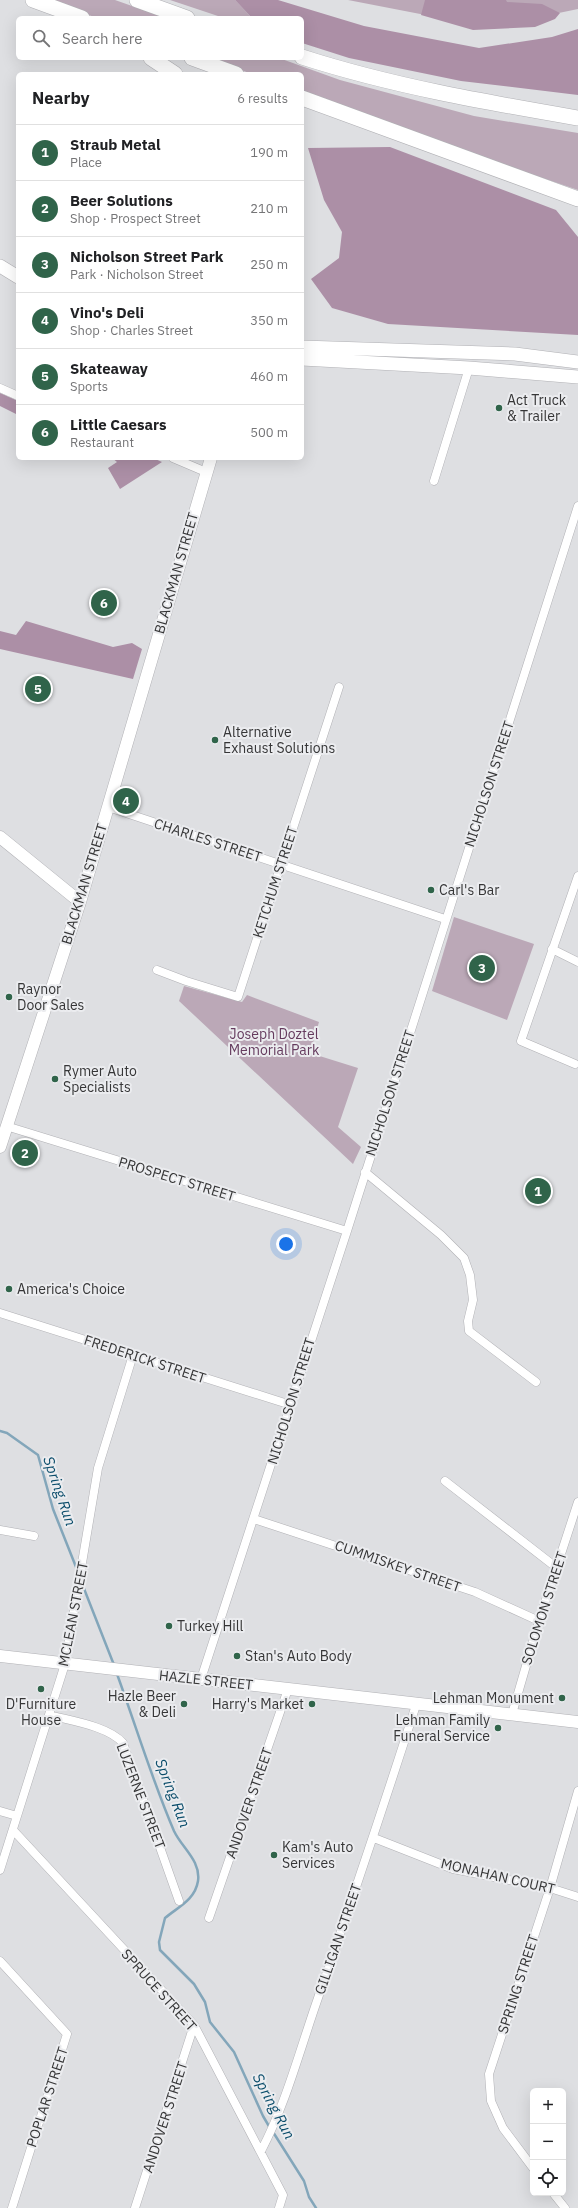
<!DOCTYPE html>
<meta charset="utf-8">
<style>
body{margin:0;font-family:"IBM Plex Sans",sans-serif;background:#f2f2f2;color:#202124}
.controls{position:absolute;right:12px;bottom:12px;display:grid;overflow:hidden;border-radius:6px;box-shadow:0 4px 16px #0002}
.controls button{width:36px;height:36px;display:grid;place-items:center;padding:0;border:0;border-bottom:1px solid #e0e0e0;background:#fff;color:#202124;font:20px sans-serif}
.you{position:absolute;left:286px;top:1244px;width:14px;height:14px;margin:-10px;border:3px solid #fff;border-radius:50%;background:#1a73e8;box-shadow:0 0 0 6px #1a73e833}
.badge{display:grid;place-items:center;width:26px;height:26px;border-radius:50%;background:#30644a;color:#fff;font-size:13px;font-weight:700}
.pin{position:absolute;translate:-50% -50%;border:2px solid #fff;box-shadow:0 1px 4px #0006}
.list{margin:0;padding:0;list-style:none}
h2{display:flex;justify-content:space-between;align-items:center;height:52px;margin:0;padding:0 16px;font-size:17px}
h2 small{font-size:13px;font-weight:400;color:#757577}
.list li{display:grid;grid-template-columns:26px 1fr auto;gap:12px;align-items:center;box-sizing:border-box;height:56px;padding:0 16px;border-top:1px solid #e0e0e0}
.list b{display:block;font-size:15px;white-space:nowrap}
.list p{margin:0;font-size:13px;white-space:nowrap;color:#757577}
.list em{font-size:13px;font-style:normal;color:#757577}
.icon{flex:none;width:22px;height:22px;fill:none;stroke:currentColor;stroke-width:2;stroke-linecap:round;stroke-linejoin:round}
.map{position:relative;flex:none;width:578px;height:2208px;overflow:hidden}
.search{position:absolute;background:#fff;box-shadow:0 4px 16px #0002;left:16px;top:16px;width:288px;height:44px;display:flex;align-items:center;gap:10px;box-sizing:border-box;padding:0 14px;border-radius:6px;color:#757577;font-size:15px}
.panel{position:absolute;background:#fff;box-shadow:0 4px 16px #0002;left:16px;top:72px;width:288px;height:388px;border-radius:6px}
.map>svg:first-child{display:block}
.green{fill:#bba8b7}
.forest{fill:#ac8fa6}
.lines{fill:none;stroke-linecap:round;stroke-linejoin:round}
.stream{stroke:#83a6ba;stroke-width:2.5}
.street-casing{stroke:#b1b1b5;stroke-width:9}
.secondary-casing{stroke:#b1b1b5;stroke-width:13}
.primary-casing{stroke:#b1b1b5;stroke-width:14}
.highway-casing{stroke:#b1b1b5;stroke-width:16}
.street{stroke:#fff;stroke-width:8}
.secondary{stroke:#fff;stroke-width:12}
.primary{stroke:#fff;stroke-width:13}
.highway{stroke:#fff;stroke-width:15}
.poi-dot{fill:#30644a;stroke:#ebecef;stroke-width:1.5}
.labels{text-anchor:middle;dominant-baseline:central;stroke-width:4;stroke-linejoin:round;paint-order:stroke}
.poi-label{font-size:14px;fill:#363637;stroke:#ebecef;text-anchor:start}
.street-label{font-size:14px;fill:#363637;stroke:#ebecef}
.park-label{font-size:14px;fill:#653b5e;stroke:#ebecef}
.water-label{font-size:15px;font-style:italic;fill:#0b4d6b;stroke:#ebecef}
</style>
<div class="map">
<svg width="578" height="2208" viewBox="0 0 578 2208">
<rect width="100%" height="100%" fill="#dedfe2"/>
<path class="green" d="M48,0h67l51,18h-69z
M170,0h65l17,18h-28z
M348,0h230v9l-29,6 -72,10z
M208,58h71l61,22 134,36 104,17v57l-177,-60 -99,-37v-19h-50z
M454,917l80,27 -27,76 -75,-29z
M184,986l58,16 5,-7 72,27 -9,31 48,15 -20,59 23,20 -8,17 -174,-163z"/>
<path class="forest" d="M235,0h43l86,26 115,22 73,-11 26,-8v66l-117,-14 -112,-23 -47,-15v-25h-50z
M425,0h81l1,2 35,2 18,9 -5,6 -20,8 -62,3 -52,-15z
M390,147l166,63 22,27v98l-190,-11 -56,-16 -21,-29 28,-21 3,-26 -18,-32 -16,-52z
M0,393l18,8v14l-18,-9z
M112,458h41l9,4 -42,27 -12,-21 9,-6z
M26,621l87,26 19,-4 10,6 -9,30 -133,-30v-18l16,4z"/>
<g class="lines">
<path class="stream" d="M0,1431l7,2 31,22 15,54 25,63
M81,1581l33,84
M117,1674c19,52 35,106 57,157 8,17 27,30 24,50 -3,19 -20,26 -33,37l-6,24 1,8 34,34 11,18 5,20 24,30 29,64 7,12
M273,2132l31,49 5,16 7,11"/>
<g class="street-casing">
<path id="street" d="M0,388l18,8
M173,458l33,14
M434,481l35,-113
M108,807l337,112
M552,949l26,13
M157,970l29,11 52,16 101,-310
M575,1064l-54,-23 57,-165
M6,1126l341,105
M365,1172l76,63 23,23 6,17 3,25 -5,21 1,10 67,51
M0,1313l291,92
M445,1481l112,87
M254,1519l221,73 64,29
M0,1530l34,6
M201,1679l146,-448 231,-725
M512,1714l27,-93 39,-119
M49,1715c22,6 59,11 74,28l56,158
M0,1811l17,5
M13,1830l181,195 89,170 -4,13
M374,1838l79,31 97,19 28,9
M0,1870l65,-206 33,-196 35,-113
M209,1918l79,-229
M0,1961l67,73 -55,174
M261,2151c25,-47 39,-102 57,-153 34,-98 67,-196 99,-296
M533,2168l-30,-40 -12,-27 -2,-27 61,-186 28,-97
M553,2193l12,15
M135,2208l59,-183"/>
</g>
<g class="secondary-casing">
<path id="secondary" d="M0,837l80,65
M0,1147l80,-245 131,-444
M0,1656l578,66"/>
</g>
<g class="primary-casing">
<path id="primary" d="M0,266l18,11
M302,347l213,7 63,8
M302,359l167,9 109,9"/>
</g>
<g class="highway-casing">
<path id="highway" d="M33,0l49,18
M137,0l50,18
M302,57c90,29 183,45 276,61
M151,58l24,16
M192,58l44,16
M302,98l276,101"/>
</g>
<use href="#street" class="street"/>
<use href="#secondary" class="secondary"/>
<use href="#primary" class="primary"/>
<use href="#highway" class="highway"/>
</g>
<g class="poi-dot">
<circle cx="499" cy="408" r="4"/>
<circle cx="215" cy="740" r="4"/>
<circle cx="431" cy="890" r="4"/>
<circle cx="9" cy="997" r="4"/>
<circle cx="55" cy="1079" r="4"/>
<circle cx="9" cy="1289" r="4"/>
<circle cx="169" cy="1626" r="4"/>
<circle cx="237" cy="1656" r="4"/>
<circle cx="41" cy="1689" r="4"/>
<circle cx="562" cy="1698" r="4"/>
<circle cx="184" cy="1704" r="4"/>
<circle cx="312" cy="1704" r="4"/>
<circle cx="498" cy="1728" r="4"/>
<circle cx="274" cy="1855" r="4"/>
</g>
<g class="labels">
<g class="poi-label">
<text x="507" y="400">Act Truck<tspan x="507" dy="16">&amp; Trailer</tspan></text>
<text x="223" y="732">Alternative<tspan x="223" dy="16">Exhaust Solutions</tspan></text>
<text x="439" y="890">Carl's Bar</text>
<text x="17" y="989">Raynor<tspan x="17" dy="16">Door Sales</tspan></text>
<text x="63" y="1071">Rymer Auto<tspan x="63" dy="16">Specialists</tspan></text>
<text x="17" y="1289">America's Choice</text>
<text x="177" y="1626">Turkey Hill</text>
<text x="245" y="1656">Stan's Auto Body</text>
<text x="176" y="1696" text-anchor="end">Hazle Beer<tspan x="176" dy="16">&amp; Deli</tspan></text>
<text x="554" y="1698" text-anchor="end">Lehman Monument</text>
<text x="41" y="1704" text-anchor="middle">D'Furniture<tspan x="41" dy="16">House</tspan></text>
<text x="304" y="1704" text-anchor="end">Harry's Market</text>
<text x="490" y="1720" text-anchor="end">Lehman Family<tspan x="490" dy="16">Funeral Service</tspan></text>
<text x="282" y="1847">Kam's Auto<tspan x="282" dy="16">Services</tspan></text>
</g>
<g class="street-label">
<text transform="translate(176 573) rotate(-74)">BLACKMAN STREET</text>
<text transform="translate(489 784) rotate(-72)">NICHOLSON STREET</text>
<text transform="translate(208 840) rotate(18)">CHARLES STREET</text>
<text transform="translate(275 882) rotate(-72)">KETCHUM STREET</text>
<text transform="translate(84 884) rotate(-73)">BLACKMAN STREET</text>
<text transform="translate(390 1093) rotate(-72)">NICHOLSON STREET</text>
<text transform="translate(177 1179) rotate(17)">PROSPECT STREET</text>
<text transform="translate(145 1359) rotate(18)">FREDERICK STREET</text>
<text transform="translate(291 1401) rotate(-73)">NICHOLSON STREET</text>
<text transform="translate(398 1566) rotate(19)">CUMMISKEY STREET</text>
<text transform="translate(544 1608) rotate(-72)">SOLOMON STREET</text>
<text transform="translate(73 1614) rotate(-79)">MCLEAN STREET</text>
<text transform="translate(206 1680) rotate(6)">HAZLE STREET</text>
<text transform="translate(141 1796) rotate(69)">LUZERNE STREET</text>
<text transform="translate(249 1803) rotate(-71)">ANDOVER STREET</text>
<text transform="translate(498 1876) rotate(13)">MONAHAN COURT</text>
<text transform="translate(338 1939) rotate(-71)">GILLIGAN STREET</text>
<text transform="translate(518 1984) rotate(-72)">SPRING STREET</text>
<text transform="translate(159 1990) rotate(48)">SPRUCE STREET</text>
<text transform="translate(47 2097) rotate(-72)">POPLAR STREET</text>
<text transform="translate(165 2117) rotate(-72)">ANDOVER STREET</text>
</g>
<g class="park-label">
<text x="274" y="1034">Joseph Doztel<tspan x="274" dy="16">Memorial Park</tspan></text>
</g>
<g class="water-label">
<text transform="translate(60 1491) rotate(71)">Spring Run</text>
<text transform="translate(173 1793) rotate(69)">Spring Run</text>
<text transform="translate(274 2106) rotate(62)">Spring Run</text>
</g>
</g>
</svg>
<div class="controls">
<button>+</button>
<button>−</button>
<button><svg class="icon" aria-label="locate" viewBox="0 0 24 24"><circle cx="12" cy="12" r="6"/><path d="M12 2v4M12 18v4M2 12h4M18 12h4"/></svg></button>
</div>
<div class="you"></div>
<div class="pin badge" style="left:538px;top:1191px">1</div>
<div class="pin badge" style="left:25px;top:1153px">2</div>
<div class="pin badge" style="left:482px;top:968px">3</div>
<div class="pin badge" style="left:126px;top:801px">4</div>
<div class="pin badge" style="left:38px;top:689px">5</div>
<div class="pin badge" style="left:104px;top:603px">6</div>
<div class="search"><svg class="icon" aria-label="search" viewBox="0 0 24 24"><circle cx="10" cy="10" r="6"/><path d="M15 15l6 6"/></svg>Search here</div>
<section class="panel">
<h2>Nearby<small>6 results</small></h2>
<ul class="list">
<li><span class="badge">1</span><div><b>Straub Metal</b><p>Place</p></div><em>190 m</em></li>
<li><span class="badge">2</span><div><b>Beer Solutions</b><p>Shop · Prospect Street</p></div><em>210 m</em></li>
<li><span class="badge">3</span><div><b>Nicholson Street Park</b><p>Park · Nicholson Street</p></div><em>250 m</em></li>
<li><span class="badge">4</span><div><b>Vino's Deli</b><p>Shop · Charles Street</p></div><em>350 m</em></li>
<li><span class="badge">5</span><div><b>Skateaway</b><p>Sports</p></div><em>460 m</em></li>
<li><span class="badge">6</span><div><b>Little Caesars</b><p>Restaurant</p></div><em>500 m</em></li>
</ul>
</section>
</div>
